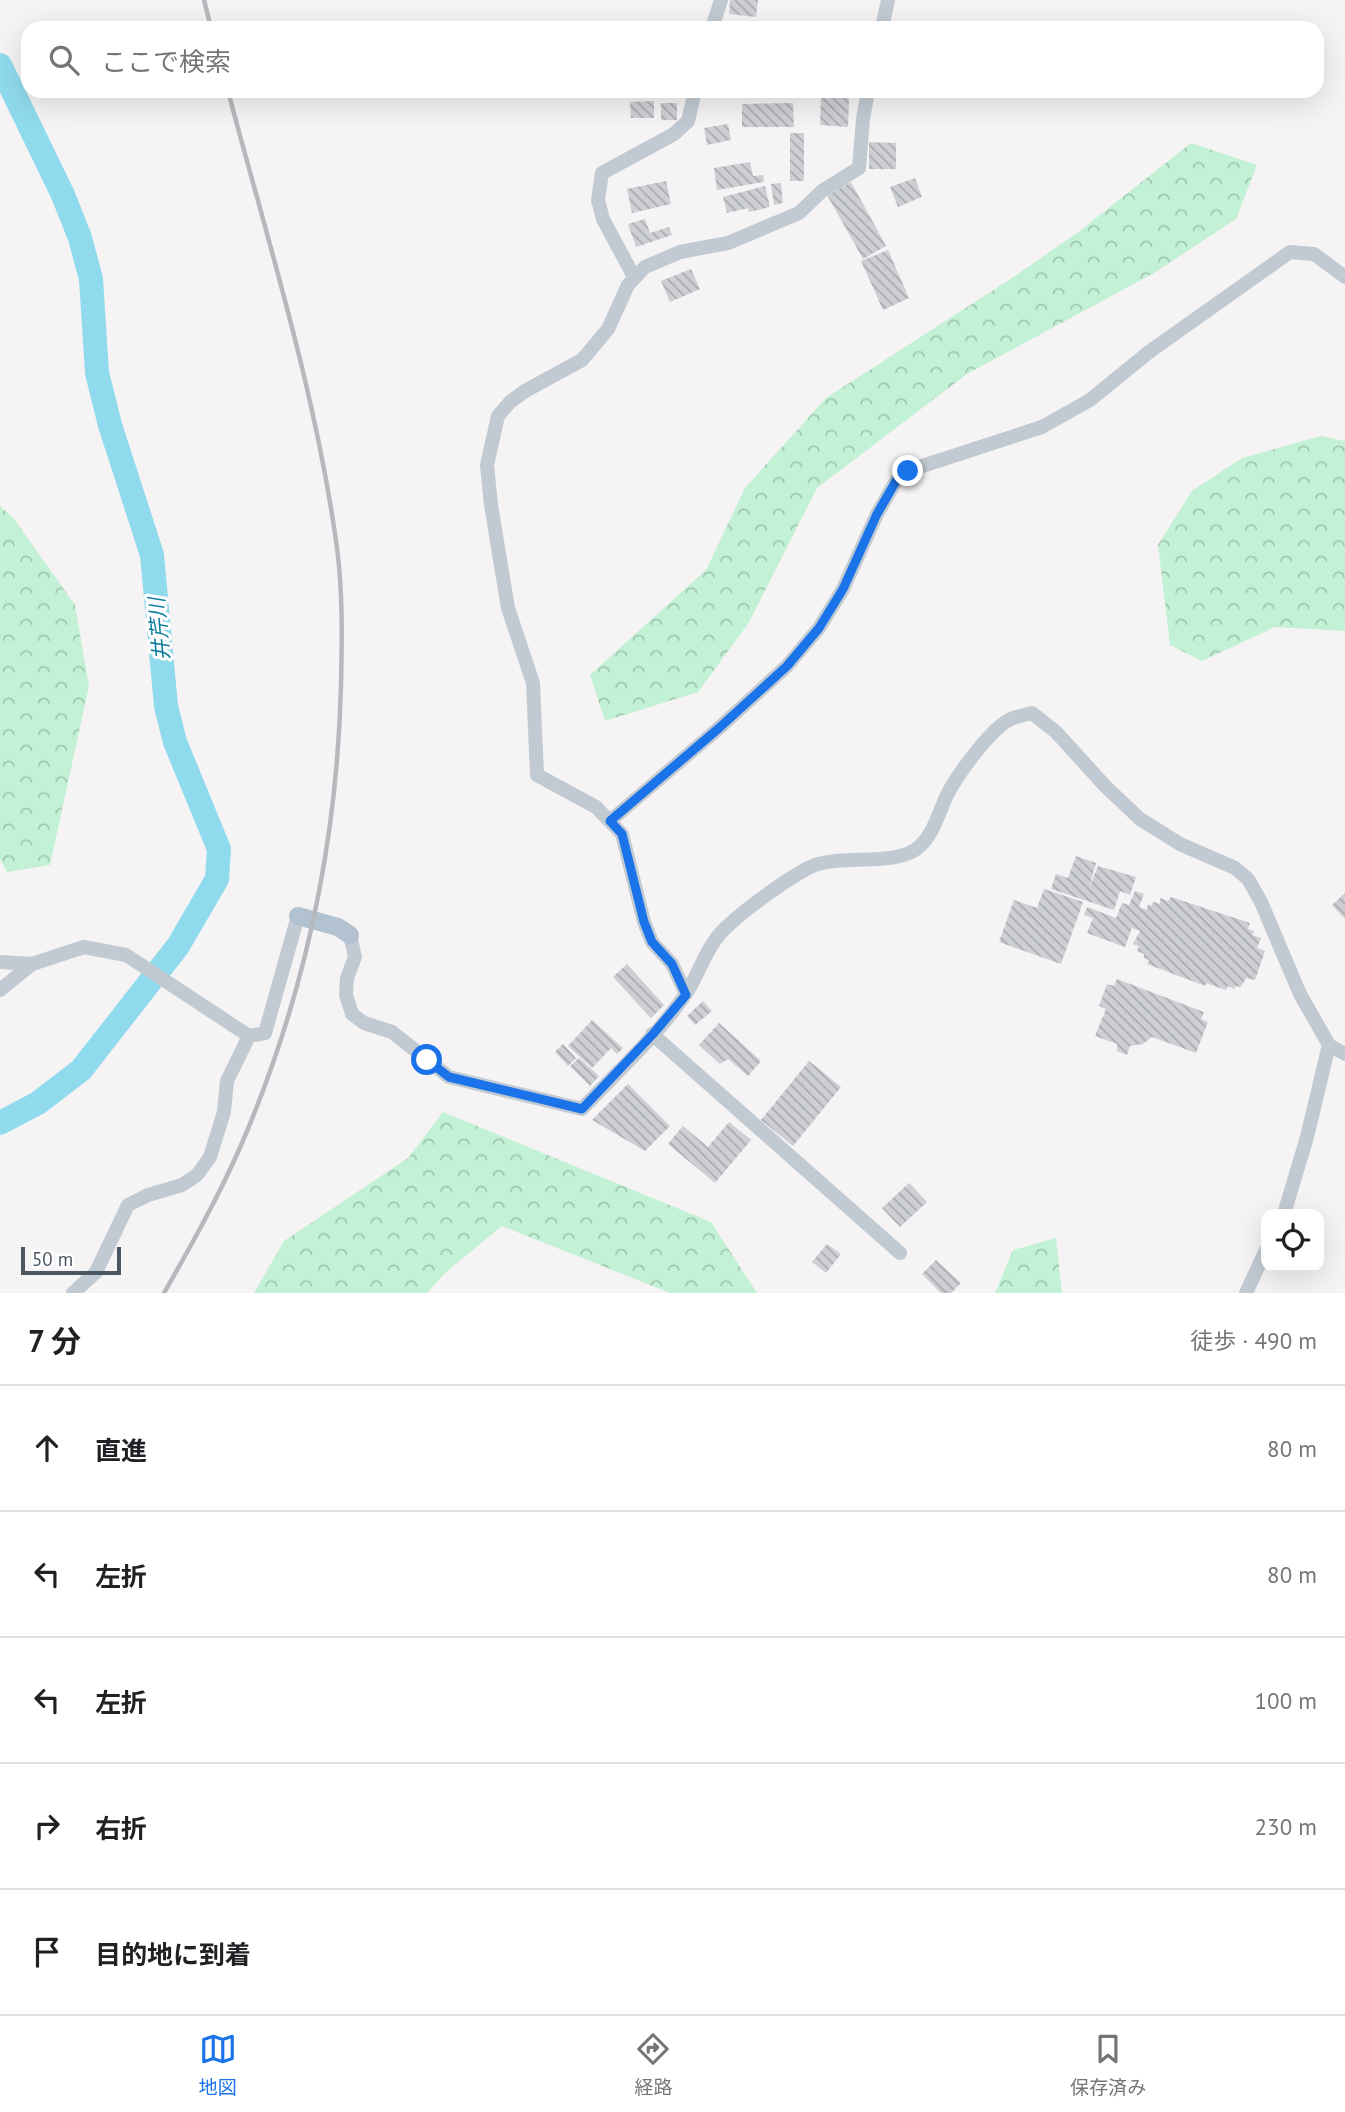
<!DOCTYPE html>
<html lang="ja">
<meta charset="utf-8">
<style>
body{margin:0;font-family:"PT Sans","Noto Sans JP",sans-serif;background:#f2f2f2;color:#202124}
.controls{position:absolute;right:21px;bottom:21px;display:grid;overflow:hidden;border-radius:14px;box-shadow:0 7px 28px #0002}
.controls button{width:63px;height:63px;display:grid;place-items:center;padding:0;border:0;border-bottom:2px solid #e0e0e0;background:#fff;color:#202124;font:35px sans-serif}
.scale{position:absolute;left:21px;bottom:18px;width:100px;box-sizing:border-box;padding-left:7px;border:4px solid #4a5661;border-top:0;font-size:19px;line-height:24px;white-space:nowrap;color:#4a5661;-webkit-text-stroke:5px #fff;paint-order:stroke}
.stop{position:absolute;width:21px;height:21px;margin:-16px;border:5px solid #1a73e8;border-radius:50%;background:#fff}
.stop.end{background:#1a73e8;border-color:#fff;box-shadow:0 2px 7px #0008}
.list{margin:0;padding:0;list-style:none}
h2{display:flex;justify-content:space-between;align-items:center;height:91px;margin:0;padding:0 28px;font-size:30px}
h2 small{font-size:23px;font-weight:400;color:#757577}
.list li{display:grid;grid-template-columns:46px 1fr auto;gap:21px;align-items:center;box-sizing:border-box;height:126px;padding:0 28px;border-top:2px solid #e0e0e0}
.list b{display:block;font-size:26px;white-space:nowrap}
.list em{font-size:23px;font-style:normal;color:#757577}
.icon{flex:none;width:38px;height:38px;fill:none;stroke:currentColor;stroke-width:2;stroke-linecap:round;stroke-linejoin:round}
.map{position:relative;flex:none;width:1345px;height:1293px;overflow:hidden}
.search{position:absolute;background:#fff;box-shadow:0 7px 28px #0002;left:21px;right:21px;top:21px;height:77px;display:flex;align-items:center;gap:18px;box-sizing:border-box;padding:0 24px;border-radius:21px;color:#757577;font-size:26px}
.sheet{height:721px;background:#fff}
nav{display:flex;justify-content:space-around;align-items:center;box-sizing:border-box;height:98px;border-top:2px solid #e0e0e0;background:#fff;font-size:19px;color:#757577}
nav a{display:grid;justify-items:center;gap:4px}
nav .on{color:#1a73e8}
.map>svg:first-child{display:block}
.forest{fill:url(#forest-crowns)}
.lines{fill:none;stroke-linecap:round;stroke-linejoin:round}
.river{stroke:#90daee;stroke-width:24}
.building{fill:url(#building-back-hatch)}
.minor{stroke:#c1cad2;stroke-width:14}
.major{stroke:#b3c2d1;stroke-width:18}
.rail{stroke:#b5b8bd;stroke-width:4.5}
.route{stroke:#1a73e8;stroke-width:9}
.labels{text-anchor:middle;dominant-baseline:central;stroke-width:6;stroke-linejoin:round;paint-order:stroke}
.water-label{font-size:21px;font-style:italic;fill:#0c7c9b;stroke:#fff}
</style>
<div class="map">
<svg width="1345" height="1293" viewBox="0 0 1345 1293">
<defs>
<pattern id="forest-crowns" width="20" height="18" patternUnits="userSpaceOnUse" patternTransform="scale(1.75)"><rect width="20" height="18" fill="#c3f1d5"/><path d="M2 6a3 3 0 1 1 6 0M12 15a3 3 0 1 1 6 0" fill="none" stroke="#a0c6b0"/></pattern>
<pattern id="building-back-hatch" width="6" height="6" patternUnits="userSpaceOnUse" patternTransform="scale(1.75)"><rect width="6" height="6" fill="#cdcfd5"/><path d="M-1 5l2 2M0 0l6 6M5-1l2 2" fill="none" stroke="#a8abb0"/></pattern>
</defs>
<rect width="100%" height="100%" fill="#f5f3f3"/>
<path class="forest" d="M1191,143l66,22 -21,54 -82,54 -187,101 -150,114 -69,136 -50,68 -93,29 -15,-46 116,-105 39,-82 81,-90 183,-118 68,-47z
M1321,436l24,5v190l-70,-4 -73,34 -32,-16 -12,-100 34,-54 50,-33z
M0,506l14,13 61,86 14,81 -39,179 -43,7 -7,-13z
M443,1112l268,110 46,71h-87l-168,-67 -56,46 -19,21h-173l30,-52 124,-83z
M1056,1238l6,55h-67l18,-43z"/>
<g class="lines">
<path class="river" d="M0,65l63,130 17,43 11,41 6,94 13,52 42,130 14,151 9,36 44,107 -2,30 -39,67 -97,124 -43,33 -38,20"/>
</g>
<path class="building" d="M730,0h28l-2,17 -27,-3z
M821,97l28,1 -1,29 -28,-2z
M654,101v17h-23l-1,-16z
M661,103h16v17h-16z
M793,103l1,24h-52v-23z
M728,124l3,16 -24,5 -3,-17z
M790,133h14v48h-14z
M869,142l27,1v26h-27z
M750,162l3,14 10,-1 1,7 -47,8 -3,-22z
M915,178l7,19 -24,10 -8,-20z
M666,181l5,23 -39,9 -5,-24z
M851,182l35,64 -23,13 -36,-64z
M781,183l2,20 -9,2 -3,-21z
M765,186l5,21 -21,5 -1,-4 -21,5 -4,-16z
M645,219l5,14 19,-6 3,8 -36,12 -8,-23z
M888,250l21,48 -26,12 -22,-49z
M691,269l9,20 -30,13 -9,-21z
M1076,856l20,7 -7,25 9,-22 38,11 -6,18 -10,-4 -6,19 -63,-21 5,-15 12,4z
M1044,889l39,13 -22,62 -62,-22 15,-42 23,8z
M1135,891l9,3 -5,13 8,3 1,-6 3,2 2,-4 7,2v-6l8,3 3,-4 79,26 -2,6 6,2 -2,4 9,3 -4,10 8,3 -10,29 -9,-2 -5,9 -5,-1 -2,3 -6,-3 -2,4 -20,-7 -1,3 -58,-22 2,-4 -5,-2v-4l-7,-3 2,-5 -6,-2 7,-13 -8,-3 -7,19 -38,-14 6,-15 -9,-3 3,-8 29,11 6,-15 7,2z
M1345,893v26l-13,-14z
M627,964l37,41 -13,13 -38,-41z
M1117,979l87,33 -3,7 7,3 -12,31 -44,-16 -9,7 -13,2 -3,9 -10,-4v-7l-22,-8 11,-27 -7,-3 8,-22 7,2z
M703,1001l9,10 -17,14 -8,-9z
M592,1020l31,28 -6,6 -6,-6 -19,20 -24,-22z
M719,1023l42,38 -13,15 -20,-17 -8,5 -21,-19z
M563,1044l13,14 -8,8 -13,-14z
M579,1058l20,18 -9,10 -20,-20z
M809,1061l32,26 -48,59 -32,-26z
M628,1084l42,42 -25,25 -53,-31z
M729,1122l22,18 -36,43 -47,-39 15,-18 25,21z
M909,1183l18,19 -27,25 -18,-19z
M827,1244l14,10 -15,19 -14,-11z
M936,1260l25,23 -10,10h-10l-19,-19z"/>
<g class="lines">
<path class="minor" d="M712,28l9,-28
M882,28l6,-28
M634,277l-31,-58 -5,-19 4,-27 72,-39 14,-13 7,-30
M610,821l109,-93 68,-62 32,-38 24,-39 34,-75 19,-33 11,-10 135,-44 48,-27 59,-48 141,-100 24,2 31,23
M350,935l5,22 -8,21 -1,17 6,19 12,9 28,9 57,45 133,32c35,-37 74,-72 103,-114 13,-18 19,-43 34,-60 17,-20 65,-54 89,-67 30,-16 88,1 112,-22 14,-13 19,-34 27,-51 10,-20 45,-68 64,-76 7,-3 14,-4 21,-6l24,19 50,55 34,32 40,25 55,24 13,11 13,23 39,92 29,51 16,9
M0,962l32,2
M0,990l32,-26 52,-17 42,8 123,81
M686,994l-14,-30 -20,-22 -8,-20 -22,-88 -26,-27 -59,-32 -4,-92 -25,-75 -17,-103 -4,-40 11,-49 12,-14 15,-11 57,-31 26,-31 20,-44 17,-18 35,-15 48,-9 71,-30 23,-22 37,-23 4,-49 5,-28
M652,1034l248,219
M1284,1214l23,-77 22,-92
M73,1293l23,-21 32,-67 20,-10 34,-10 15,-10 13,-18 14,-45 3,-31 22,-45 16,-3 33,-117
M1246,1293l20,-43"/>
<path class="major" d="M298,916l40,11 12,8"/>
<path class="rail" d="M204,0l7,28
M164,1293c28,-49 56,-99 78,-150 62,-145 95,-300 99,-457 1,-46 2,-92 -4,-138 -21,-155 -69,-306 -109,-457"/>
</g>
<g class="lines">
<path class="route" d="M427,1060l22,17 133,32 71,-75 33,-39 -14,-31 -20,-22 -8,-20 -22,-88 -12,-13 109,-93 68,-62 32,-38 24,-39 34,-75 19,-33 12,-10"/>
</g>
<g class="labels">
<g class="water-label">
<text transform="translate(159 629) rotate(-95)">井芹川</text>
</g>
</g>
</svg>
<div class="controls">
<button><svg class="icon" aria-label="locate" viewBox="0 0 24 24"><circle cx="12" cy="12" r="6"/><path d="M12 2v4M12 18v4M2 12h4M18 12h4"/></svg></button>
</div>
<div class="scale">50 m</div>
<div class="stop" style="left:427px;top:1060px"></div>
<div class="stop end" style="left:908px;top:471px"></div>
<div class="search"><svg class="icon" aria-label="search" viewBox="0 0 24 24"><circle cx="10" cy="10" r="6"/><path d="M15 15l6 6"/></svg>ここで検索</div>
</div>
<section class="sheet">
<h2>7 分<small>徒歩 · 490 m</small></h2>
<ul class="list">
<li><svg class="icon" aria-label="ahead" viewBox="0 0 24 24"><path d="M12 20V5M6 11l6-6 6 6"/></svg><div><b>直進</b></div><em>80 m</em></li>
<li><svg class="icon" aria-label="left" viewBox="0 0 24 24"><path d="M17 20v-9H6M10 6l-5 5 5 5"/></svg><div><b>左折</b></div><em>80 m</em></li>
<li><svg class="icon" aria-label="left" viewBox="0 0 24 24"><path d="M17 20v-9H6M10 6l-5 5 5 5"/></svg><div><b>左折</b></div><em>100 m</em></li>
<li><svg class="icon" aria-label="right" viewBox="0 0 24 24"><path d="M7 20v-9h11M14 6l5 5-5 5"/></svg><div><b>右折</b></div><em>230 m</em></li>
<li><svg class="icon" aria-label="arrive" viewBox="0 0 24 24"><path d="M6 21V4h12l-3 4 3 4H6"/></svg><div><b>目的地に到着</b></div></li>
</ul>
</section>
<nav>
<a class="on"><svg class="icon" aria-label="map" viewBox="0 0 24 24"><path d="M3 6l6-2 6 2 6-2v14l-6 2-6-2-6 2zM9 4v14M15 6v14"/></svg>地図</a>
<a><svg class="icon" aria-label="directions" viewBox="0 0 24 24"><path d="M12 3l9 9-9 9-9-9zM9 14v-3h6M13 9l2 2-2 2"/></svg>経路</a>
<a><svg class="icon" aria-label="saved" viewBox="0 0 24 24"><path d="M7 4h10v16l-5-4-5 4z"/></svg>保存済み</a>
</nav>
